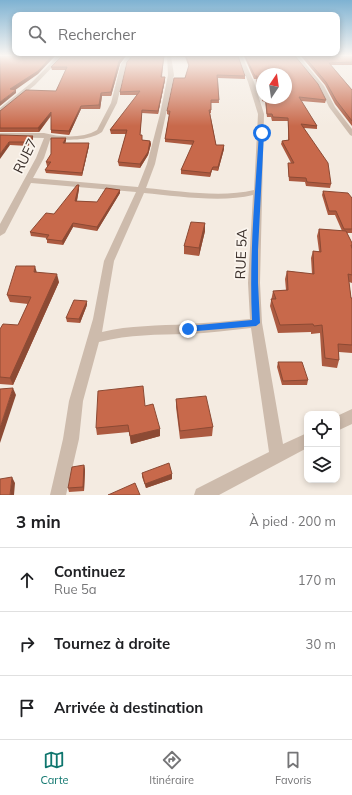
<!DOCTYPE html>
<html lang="fr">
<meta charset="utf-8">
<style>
body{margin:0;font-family:Mulish,sans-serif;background:#f6f6f6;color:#202124}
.controls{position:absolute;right:12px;bottom:12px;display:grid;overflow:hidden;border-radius:8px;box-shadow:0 2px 6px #0003}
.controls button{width:36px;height:36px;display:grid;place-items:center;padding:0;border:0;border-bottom:1px solid #e0e0e0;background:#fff;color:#202124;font:20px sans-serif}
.compass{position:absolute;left:256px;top:68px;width:36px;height:36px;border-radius:50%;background:#fff;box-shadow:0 2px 6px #0003;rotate:13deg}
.stop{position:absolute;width:12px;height:12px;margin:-9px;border:3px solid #1a73e8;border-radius:50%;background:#fff}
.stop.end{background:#1a73e8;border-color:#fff;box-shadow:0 1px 4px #0008}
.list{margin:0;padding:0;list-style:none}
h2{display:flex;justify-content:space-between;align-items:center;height:52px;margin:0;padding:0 16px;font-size:17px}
h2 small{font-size:13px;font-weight:400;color:#757577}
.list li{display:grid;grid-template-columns:26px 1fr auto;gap:12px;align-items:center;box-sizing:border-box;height:64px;padding:0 16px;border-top:1px solid #e0e0e0}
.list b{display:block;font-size:15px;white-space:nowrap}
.list p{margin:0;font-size:13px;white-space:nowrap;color:#757577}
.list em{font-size:13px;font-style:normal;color:#757577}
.icon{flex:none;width:22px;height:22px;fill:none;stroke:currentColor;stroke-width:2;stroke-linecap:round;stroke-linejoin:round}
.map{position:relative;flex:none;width:352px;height:495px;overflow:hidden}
.search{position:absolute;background:#fff;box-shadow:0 2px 6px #0003;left:12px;right:12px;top:12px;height:44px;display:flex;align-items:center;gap:10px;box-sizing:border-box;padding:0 14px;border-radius:8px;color:#757577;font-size:15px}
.sheet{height:244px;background:#fff}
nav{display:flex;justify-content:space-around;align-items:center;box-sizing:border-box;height:56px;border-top:1px solid #e0e0e0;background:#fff;font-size:11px;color:#757577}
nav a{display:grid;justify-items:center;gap:2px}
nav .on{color:#0f766e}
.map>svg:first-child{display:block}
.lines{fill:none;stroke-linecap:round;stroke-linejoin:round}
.street{fill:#cdbbac;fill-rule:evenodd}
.wall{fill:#ac5a40}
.shaded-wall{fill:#8c4a34}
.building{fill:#c8694b;stroke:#8c4a34}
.route{fill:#1a73e8}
.labels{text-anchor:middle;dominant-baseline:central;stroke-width:3.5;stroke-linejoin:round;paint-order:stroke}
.street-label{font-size:14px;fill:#3b302b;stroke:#fbf5ee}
</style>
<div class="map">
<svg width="352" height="495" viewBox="0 0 352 495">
<rect width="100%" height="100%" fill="#f4ebe1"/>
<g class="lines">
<path class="street" d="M58,56h5l-28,29 -35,28v-5l31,-25z
M128,56h5l-7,8 -9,39 -15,29c-15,10 -34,7 -52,8l-6,18 -11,20 105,9 9,-23 13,-50 8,-39 -1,-19h4l3,19 -8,39 -11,50 -9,24c32,3 76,10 108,2l4,-76 -10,-32 -10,-26h4l12,26 10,32 -4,169 2,40 21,121 24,-11v15l-88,47h-25l2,-6 73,-37 -18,-124c-21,2 -42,5 -63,6 -32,1 -57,0 -89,8l-16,59 -4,38 -13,56h-16l13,-56 6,-38 24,-82 11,-58 32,-69 -105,-9 -26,50 -5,3v-12l36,-66 8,-20 -44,-1v-4h44c15,4 39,6 53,-3l14,-27 10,-39zM144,193c32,3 78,10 109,2l-5,88 2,36c-21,2 -42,4 -62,5 -30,2 -58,1 -86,8l12,-71z
M294,56h5l25,30 11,21 17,22v7l-2,-1 -21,-28 -10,-21z
M352,409v15l-15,7v-15z"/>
</g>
<path class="wall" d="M132,56h32l-2,21 3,3 -7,34 -16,-1 -2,22 2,5 8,1 1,3 -3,11 -8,13 -21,-2 -1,-4 8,-28h-15l-1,-4 27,-35h-17v-3z
M238,56l7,20v3l-27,-1 1,25h-8v10h-1l6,32 8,4 -6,22 -6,-1 -2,7 -29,-3v-4l12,-25 -28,-3v-3l4,-24 -2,-1v-3l18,-33 4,-11 -4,-10 -12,-1z
M244,56h51l31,44 -1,3 -24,-2 16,25v3l-13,-1 27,56 -1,4 -24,-2 -1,-4 -16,-1 -1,-14v-4h3l-10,-19 1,-3 6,-1v-19h-16l-1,-4h-4l-2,-15 -3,-1v-3h24l-24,-24v11h-6l1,-6h-3z
M301,56h51v9h-21l21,25v36l-17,-22 -10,-19z
M120,64l-9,32h-9l-2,13h-19l-12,26 -18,-2v-17l-12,16h-39v-21l56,-20 10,-21h-14l-1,-3z
M0,135l33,4 -5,7 -18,-1z
M66,141l-1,2h24v3l-7,30 -36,-3 -1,-3 4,-4h-2l-1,-4z
M79,185v4l-2,12 20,1 23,-12v3l-23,38 -24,-4 -10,18 -16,-2v-5l-16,-2 -1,-4 24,-18z
M323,191l29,7v35h-5l5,10v40l-3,-1 2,16h1v55l-13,-1v8l-2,8 -15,-2 -2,-33 -9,1v-2l-33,1 -8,-27 3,-15 13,-1 -1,-11 2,-8 25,3 -1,-16 2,-7h6l-2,-15 2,-7 23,2 -7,-16h-7l-6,-20z
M205,223v8l-6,25 -15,-2v-8z
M37,273l22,9 -46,103 -13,-1v-55l18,-4 10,-21 -18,-2 -3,-7z
M87,305l-7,18 -13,-1 -1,-4z
M278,362l30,18 -1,5h-25l-5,-18z
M176,399l37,28 -1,9 -32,3 -4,-32z
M145,406l15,30 -29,8 -2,-12 -32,3 -1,-7z
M84,465l1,5 -1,21 -15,1 -1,-4z
M142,473l30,1v5l-26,9 -4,-11z"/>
<path class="shaded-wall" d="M52,56h3l-17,18 -27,19 -1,-4z
M124,56h2l-6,8 -9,32v-4l8,-31z
M165,77v3l-7,34v-3z
M16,90v3l-16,13v-4z
M101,93l1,3 -2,13 -1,-4z
M81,106v3l-12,26v-4z
M51,112v3l-12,17 -1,-4z
M33,136v3l-5,7v-4z
M66,138v3l-2,5 -1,-3z
M150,141l1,3 -3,11 -8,13v-4z
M9,142l1,3 -10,14v-5z
M89,143v3l-7,30v-3z
M224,145v4l-6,22v-4z
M213,167l-1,3 -2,7v-4z
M79,185v4l-3,16 -1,-4z
M120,190v3l-23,38v-4z
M73,223v4l-10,18 -1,-4z
M205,223v8l-6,25v-8z
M35,266l2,7 -3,-1z
M57,274l2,8 -46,103 -3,-7z
M87,301v4l-7,18 -1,-4z
M13,388l3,7 -16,48v-15z
M160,429v7l-29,8 -1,-8z
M84,465l1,5 -1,21 -1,-4z
M172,474v5l-26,9 -1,-4z
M12,477l3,6 -1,12h-4z"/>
<path class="building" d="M0,56h52l-14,15 -28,18 6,1 -16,12z
M62,56h62l-5,5 -8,31 -10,1 -2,12 -18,1 -12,25 -18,-1v-18l-13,16h-38v-17l26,-21 30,1 11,-24h-16z
M132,56h32l-3,21h4l-7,34 -16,-1 -2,25h2v5l8,1 -2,11 -8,12 -22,-2 9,-32h-17l30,-39 -20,1 7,-30z
M186,56h52l7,20 -28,-1 2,25h-8v10h-2l7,35h8l-6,22h-5l-3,6 -29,-3 13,-29 -29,-2 5,-28h-3l7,-33h11l4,-13z
M245,56h50l23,28 8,16 -27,-3 18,29 -16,-2 27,39 3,21 -24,-2 -1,-4 -17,-1 -1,-14h6l-12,-22 7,-1 -1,-22 -15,-1 -1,-3h-5l-1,-15 -4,-1h24v-24h-24v8h-5v-6h-2z
M304,56h48v6l-23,1 23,27v31l-16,-21 -10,-18z
M0,135l33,1 -5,6h-19l-9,12z
M51,138h15l-3,5h26l-7,30 -37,-3 5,-7 1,-1h-5l5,-8z
M77,185h2l-4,16 22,1 9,-14 14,2 -23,37 -24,-4 -11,18 -16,-2 3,-4 -19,-3 16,-19 8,1z
M323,191l25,2 4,5v31h-8l-8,-18h-7z
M191,222l14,1 -6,25 -15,-2z
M319,229l27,2 6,12v2h-1l1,4v26l-4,-1 3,24h1v47l-14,-1 1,16 -14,-2 -3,-33 -8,1 -1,-2 -33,1 -9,-26h5l-3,-8 15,-1 -1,-19 27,3 -1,-23 8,1z
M16,266h19l-1,6 23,2 -47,104 -10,-1v-48l3,-5 15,1 13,-28 -24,-2z
M74,300l13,1 -8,18 -13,-1z
M278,362h24l6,18 -25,1z
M143,386l2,20 8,-2 7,25 -30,7 -2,-11 -32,3 2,-37z
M13,388l-13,40v-39z
M206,396l7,31 -33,4 -4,-32z
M169,463l3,11 -27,10 -3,-11z
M84,465l-1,22 -15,1 4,-21z
M12,477l-2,18h-10v-16z
M135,483l5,12h-32z"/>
<linearGradient id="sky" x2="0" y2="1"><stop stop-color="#7eb2d2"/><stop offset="0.44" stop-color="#faf6f2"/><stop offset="1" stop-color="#faf6f2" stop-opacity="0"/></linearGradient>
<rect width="352" height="126" fill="url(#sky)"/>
<path class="route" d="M262,132l2,1 -6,117v33l2,40 -4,3 -71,6 -1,-3 4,-3 64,-6c-3,-63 3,-125 7,-187z"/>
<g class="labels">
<g class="street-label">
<text transform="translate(25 156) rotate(-64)">RUE7</text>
<text transform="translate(241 254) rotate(-88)">RUE 5A</text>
</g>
</g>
</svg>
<div class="controls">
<button><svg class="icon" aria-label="locate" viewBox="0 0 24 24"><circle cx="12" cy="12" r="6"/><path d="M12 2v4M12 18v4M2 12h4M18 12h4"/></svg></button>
<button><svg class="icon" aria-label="layers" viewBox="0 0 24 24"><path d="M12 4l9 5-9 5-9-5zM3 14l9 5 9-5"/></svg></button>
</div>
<svg class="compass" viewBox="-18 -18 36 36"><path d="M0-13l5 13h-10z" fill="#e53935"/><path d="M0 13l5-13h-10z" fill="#757577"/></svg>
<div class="stop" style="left:262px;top:133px"></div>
<div class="stop end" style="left:188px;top:329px"></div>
<div class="search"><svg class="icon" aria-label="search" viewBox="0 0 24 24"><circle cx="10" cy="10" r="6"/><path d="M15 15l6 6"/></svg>Rechercher</div>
</div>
<section class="sheet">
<h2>3 min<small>À pied · 200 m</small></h2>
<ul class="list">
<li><svg class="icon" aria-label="ahead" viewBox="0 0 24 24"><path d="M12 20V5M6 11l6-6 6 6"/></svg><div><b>Continuez</b><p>Rue 5a</p></div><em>170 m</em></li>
<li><svg class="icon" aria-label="right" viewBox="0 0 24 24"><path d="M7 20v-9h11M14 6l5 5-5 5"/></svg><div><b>Tournez à droite</b></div><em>30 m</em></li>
<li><svg class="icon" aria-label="arrive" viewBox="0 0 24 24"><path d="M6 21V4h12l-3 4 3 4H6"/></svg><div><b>Arrivée à destination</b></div></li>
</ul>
</section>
<nav>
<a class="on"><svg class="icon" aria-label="map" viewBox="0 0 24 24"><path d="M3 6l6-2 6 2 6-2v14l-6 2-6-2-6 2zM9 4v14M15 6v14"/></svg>Carte</a>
<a><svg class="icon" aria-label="directions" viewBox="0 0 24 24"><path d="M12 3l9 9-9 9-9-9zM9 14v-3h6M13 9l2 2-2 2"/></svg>Itinéraire</a>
<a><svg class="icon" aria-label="saved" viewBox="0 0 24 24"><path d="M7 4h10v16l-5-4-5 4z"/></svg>Favoris</a>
</nav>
